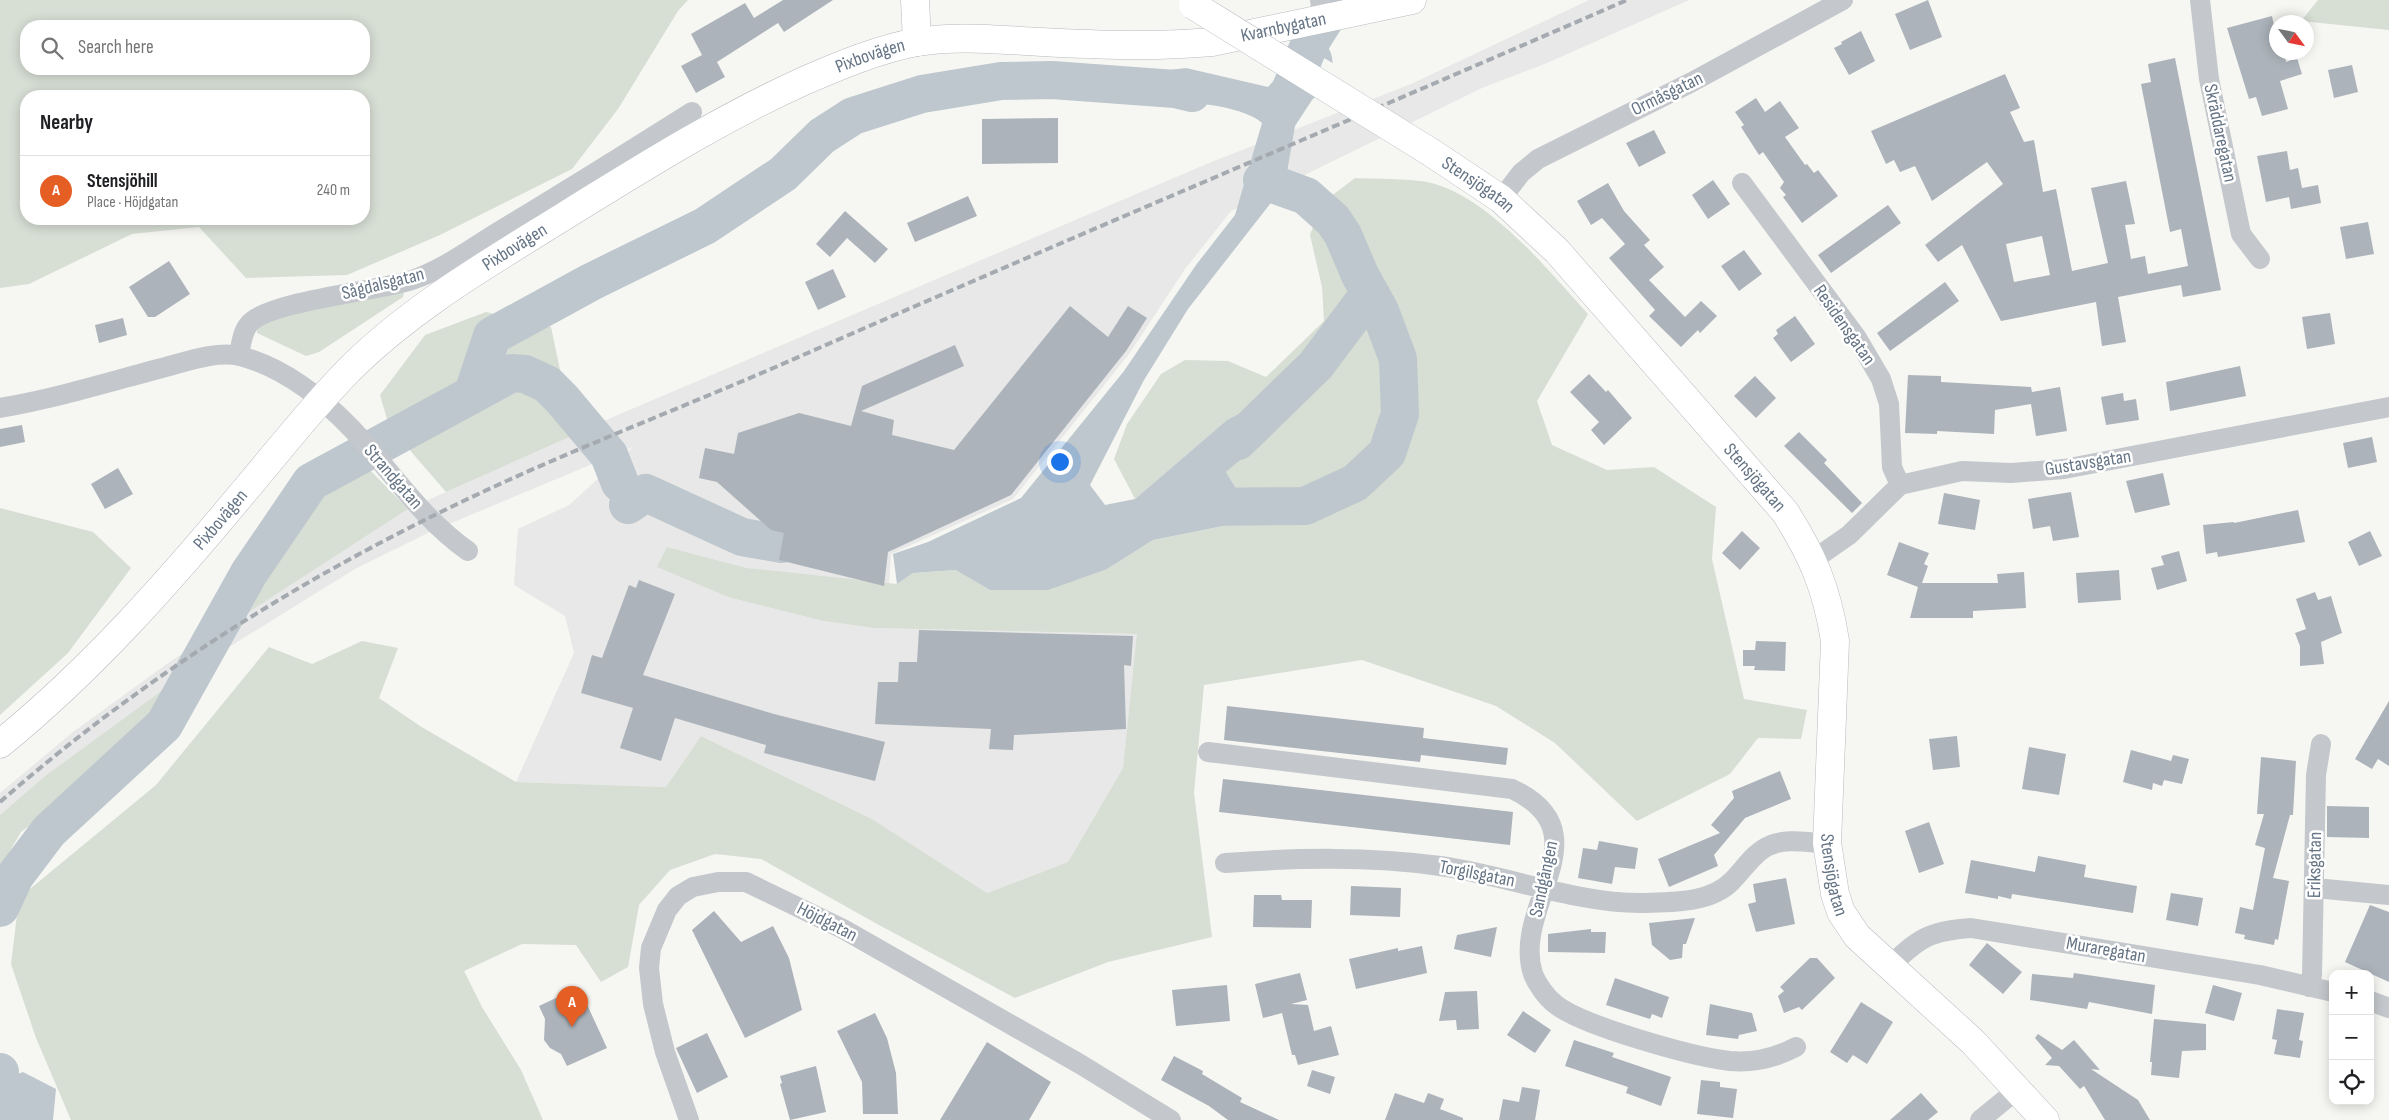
<!DOCTYPE html>
<meta charset="utf-8">
<style>
body{margin:0;font-family:"Sofia Sans Condensed",sans-serif;background:#f2f2f2;color:#202124}
.controls{position:absolute;right:15px;bottom:15px;display:grid;overflow:hidden;border-radius:10px;box-shadow:0 2px 12px #0003}
.controls button{width:45px;height:45px;display:grid;place-items:center;padding:0;border:0;border-bottom:1px solid #e0e0e0;background:#fff;color:#202124;font:25px sans-serif}
.compass{position:absolute;left:2269px;top:15px;width:45px;height:45px;border-radius:50%;background:#fff;box-shadow:0 2px 12px #0003;rotate:123deg}
.you{position:absolute;left:1059px;top:461px;width:18px;height:18px;margin:-12px;border:4px solid #fff;border-radius:50%;background:#1a73e8;box-shadow:0 0 0 8px #1a73e833}
.badge{display:grid;place-items:center;width:32px;height:32px;border-radius:50%;background:#e55f25;color:#fff;font-size:16px;font-weight:700}
.pin{position:absolute;translate:-50% -41px;filter:drop-shadow(0 1px 2px #0008)}
.pin::after{content:'';position:absolute;top:26px;width:18px;height:15px;background:inherit;clip-path:polygon(0 0,100% 0,50% 100%)}
.list{margin:0;padding:0;list-style:none}
h2{display:flex;justify-content:space-between;align-items:center;height:65px;margin:0;padding:0 20px;font-size:21px}
h2 small{font-size:16px;font-weight:400;color:#757577}
.list li{display:grid;grid-template-columns:32px 1fr auto;gap:15px;align-items:center;box-sizing:border-box;height:70px;padding:0 20px;border-top:1px solid #e0e0e0}
.list b{display:block;font-size:19px;white-space:nowrap}
.list p{margin:0;font-size:16px;white-space:nowrap;color:#757577}
.list em{font-size:16px;font-style:normal;color:#757577}
.icon{flex:none;width:28px;height:28px;fill:none;stroke:currentColor;stroke-width:2;stroke-linecap:round;stroke-linejoin:round}
.map{position:relative;flex:none;width:2389px;height:1120px;overflow:hidden}
.search{position:absolute;background:#fff;box-shadow:0 2px 12px #0003;left:20px;top:20px;width:350px;height:55px;display:flex;align-items:center;gap:12px;box-sizing:border-box;padding:0 18px;border-radius:20px;color:#757577;font-size:19px}
.panel{position:absolute;background:#fff;box-shadow:0 2px 12px #0003;left:20px;top:90px;width:350px;height:135px;border-radius:20px}
.map>svg:first-child{display:block}
.built{fill:#e7e8e7}
.green{fill:#d7ded4;fill-rule:evenodd}
.water{fill:#bdc7cd}
.pier{fill:#f6f7f3}
.lines{fill:none;stroke-linecap:round;stroke-linejoin:round}
.river{stroke:#bdc7cd;stroke-width:38}
.building{fill:#acb3ba;fill-rule:evenodd}
.secondary-casing{stroke:#b6bbc0;stroke-width:29}
.street{stroke:#c4c7cb;stroke-width:20}
.secondary{stroke:#fff;stroke-width:28}
.rail{stroke:#a4aab0;stroke-width:4;stroke-dasharray:8 4;stroke-linecap:butt}
.secondary-bridge-casing{stroke:#b6bbc0;stroke-width:29;stroke-linecap:butt}
.secondary-bridge{stroke:#fff;stroke-width:28}
.labels{text-anchor:middle;dominant-baseline:central;stroke-width:5;stroke-linejoin:round;paint-order:stroke}
.street-label{font-size:19px;fill:#657485;stroke:#fff}
</style>
<div class="map">
<svg width="2389" height="1120" viewBox="0 0 2389 1120">
<rect width="100%" height="100%" fill="#f6f7f3"/>
<path class="built" d="M1589,0h100l-142,63 -65,25 -251,123 -46,58 -56,85 -116,145 -122,55 -2,34 -142,-20 -80,-21 64,51 92,23 51,7 264,6 -15,134 -55,94 -81,31 -115,-74 -171,-83 -35,51 -150,-5 58,-129 -9,-37 -51,-31 4,-56 51,-24 64,-58 -203,85 -75,37 -176,109 -134,98 -45,39v-22l73,-61 98,-71 237,-152 212,-95 589,-251 202,-79z"/>
<path class="green" d="M0,0h688l-10,11 -60,98 -46,60 -132,66 -93,40 -101,3 -47,-51 -67,7 -103,50 -29,4zM26,26h338v43h-338zM364,96v123h-338v-123z
M2318,0h71v30l-88,-9z
M1355,178c20,1 62,0 80,6 57,17 114,87 153,130l-51,87 15,44 55,25 47,-3 62,40 -4,52 32,140 63,11 -6,29 -43,-1 -28,36 -93,47 -82,-78 -59,-37 -134,-46 -158,25 -10,108 18,144 -104,25 -93,36 -136,-73 -118,-66 -46,-5 -45,16 -31,35 -11,62 -27,15 -25,-37 -54,-1 -58,27 18,36 39,63 22,50h-472l-35,-82 -25,-74 8,-66 137,-113 113,-138 43,17 50,-23 36,7 -19,50 41,28 96,56 150,5 35,-51 171,83 115,74 81,-31 55,-94 14,-134 -263,-6 -51,-7 -92,-23 -74,-31 10,-20 80,21 150,16 16,-11 44,-3 33,20 117,-21 46,-29 80,-16 16,-14 -23,-38 36,-30 18,-27 -11,-17 -42,22 -92,79 -21,-40 13,-35 34,-50 24,-14 43,1 38,16 58,-56 -2,-34 -12,-52 12,-32z
M400,292l4,1 -1,4 -84,55 -13,4 -49,-23v-4c19,-18 113,-31 143,-37z
M486,312l65,15 12,57 31,42 -148,66 -57,-66 -9,-31 45,-60z
M365,465l43,44 -175,113 27,-50 60,-76z
M0,508l93,24 38,36 -63,85 -68,62z
M179,678l-24,47 -50,44 -84,63 -21,36v-53l45,-39z"/>
<path class="water" d="M1320,39c15,11 13,24 12,41l-20,20 -17,26 -9,52 -16,26 -82,105 -44,71 -54,105 15,20 30,-6 92,-79 42,-22 11,16 -18,28 -36,30 23,38 -16,14 -80,16 -46,29 -59,21h-58l-34,-20 -43,3 -16,11 -4,-30 35,-12 93,-44 103,-127 72,-106 39,-50 27,-92c-21,-19 -83,-22 -112,-24l-15,-25 51,-6 82,19 40,-45z
M23,1072l33,17 -3,31h-53v-39z"/>
<path class="pier" d="M1302,45l34,20 -1,16 -57,-9z"/>
<g class="lines">
<path class="river" d="M1291,88l19,-45 27,-43
M473,393l19,-57 99,-54 114,-56 78,-52 39,-38 31,-20 69,-22 79,-13 51,-1 123,9 17,4
M1238,441l78,-76 54,-72
M628,505l18,-12 96,44 40,7
M1195,507l110,-1 50,-23 32,-30 13,-39 -2,-55 -18,-48 -20,-36 -17,-40 -10,-15 -27,-24 -44,-16
M0,908l15,-32 34,-45 115,-106 85,-152 62,-91 201,-109 13,1 22,10 15,15 47,56 11,28
M0,1072l1,48"/>
</g>
<path class="building" d="M783,0h50l-49,32 -6,-9 -61,39 8,15 -29,16 -15,-27 21,-11 -11,-21 54,-31 9,15z
M1928,0l14,37 -32,13 -15,-36z
M2272,16l4,19v17h8l2,10 11,-4 5,16 -22,7 8,28 -26,7 -6,-19 -7,2 -22,-71z
M1861,31l14,30 -26,14 -15,-27 8,-4 -1,-2z
M2175,58l46,232 -38,7 -2,-12 -63,12 8,45 -24,4 -6,-44 -95,19 -39,-76 -24,17 -13,-17 78,-61 -16,-22 -55,39 -17,-35 -15,6 -6,-12 -8,4 -15,-33 134,-57 15,34 -10,4 14,30 10,-2 9,52 13,-3 16,82 36,-8 -17,-75 35,-7 9,43 -10,1 6,34 14,-3 3,18 40,-8 -7,-37 -11,3 -29,-148 10,-2 -3,-18zM2042,236l8,39 -36,7 -8,-38z
M2352,65l6,27 -24,6 -6,-28z
M1756,98l9,14 15,-11 19,27 -14,9 20,28 2,-1 7,9 4,-3 20,26 -36,27 -19,-26 3,-2 -6,-7 4,-6 -21,-30 -4,3 -18,-28 3,-2 -9,-13z
M1058,118v45l-76,1v-45z
M1654,130l12,23 -27,14 -13,-24z
M2287,151l3,19 8,-2 4,20 16,-3 3,18 -30,6 -2,-12 -23,5 -9,-46z
M1713,180l17,24 -22,15 -16,-24z
M1608,183l16,28 26,29 -6,5 20,22 -15,13 36,37 16,-16 16,15 -17,17 -2,-3 -17,17 -32,-31 6,-6 -46,-52 16,-14 -23,-26 -11,7 -14,-24z
M968,196l9,20 -62,26 -8,-19z
M1888,205l13,18 -70,50 -13,-18z
M845,211l43,38 -13,14 -28,-25 -17,19 -14,-13z
M2368,222l6,32 -28,5 -6,-32z
M1744,250l18,24 -23,17 -18,-25z
M169,261l21,33 -35,23h-7l-19,-30z
M833,269l13,28 -28,13 -13,-28z
M1945,282l14,19 -69,50 -13,-18z
M1070,306l38,31 20,-31 19,12 -21,33 -115,144 -123,57 -4,34 -105,-26 5,-27 -13,-3 -54,-48 -18,-4 6,-30 29,6 4,-21 61,-20 52,13 11,-40 93,-41 9,21 -103,45 33,9 -2,15 62,15z
M2330,313l5,31 -28,5 -5,-32z
M1795,316l20,28 -24,18 -18,-24 5,-4 -2,-4z
M123,318l4,17 -28,8 -4,-18z
M2240,366l6,30 -76,15 -4,-29z
M1589,374l17,18 2,-2 24,28 -28,27 -13,-15 8,-8 -29,-30z
M1908,375l33,1v6l90,5 1,5 28,-5 7,44 -31,5 -5,-32 -36,6 -1,24 -57,-3v3l-32,-1z
M1755,376l21,22 -20,20 -22,-22z
M2123,393l1,8 12,-2 3,21 -33,5 -5,-28z
M22,425l3,17 -25,5v-18z
M1799,432l28,28 -3,3 38,40 -10,10 -68,-67z
M2372,437l5,25 -29,6 -5,-25z
M118,468l15,26 -28,15 -14,-25z
M2163,473l7,32 -35,8 -9,-32z
M2071,492l8,45 -26,4 -3,-15 -17,3 -5,-30z
M1944,493l36,7 -5,30 -37,-6z
M2298,510l7,32 -87,15 -1,-5 -11,2 -3,-29 31,-3v1z
M1742,531l18,17 -20,22 -18,-17z
M2370,531l12,25 -23,10 -11,-24z
M1899,542l30,11 -5,11 4,2 -6,17h76l-1,-9 27,-2 2,36 -53,3v7h-63l8,-31 -31,-12z
M2179,551l8,30 -30,9 -6,-22 13,-3 -3,-9z
M2119,570l2,30 -43,3 -2,-30z
M639,580l36,14 -32,81 131,39 111,28 -10,39 -111,-28 2,-8 -91,-27 -14,43 -41,-13 13,-40 -52,-15 11,-38 10,3 27,-73 7,3z
M2315,592l3,8 13,-4 11,37 -21,9 3,22 -24,2v-20l-5,-13 11,-4 -10,-30z
M919,630l214,6 -2,30 -7,-1 2,64 -112,6 -1,15 -24,-1 2,-20 -116,-5 3,-42h20l1,-20h18z
M1756,641l30,1 -1,29 -31,-1 1,-4h-12v-16h12z
M2389,701v65l-11,-7 -6,10 -17,-10z
M1227,706l197,22 -1,10 85,10 -2,17 -85,-10 -1,7 -196,-22z
M1957,736l3,31 -27,3 -4,-31z
M2029,747l37,7 -7,41 -37,-6z
M2131,750l40,11 2,-6 16,4 -7,25 -18,-4 -2,6 -9,-3 -1,7 -29,-8z
M2261,757l35,4 -3,54h-3l-17,63 16,3 -11,59 -3,-1 -1,6 -30,-6 1,-4 -10,-2 5,-26 13,3 12,-62 -10,-3 9,-31h-7z
M1780,771l11,28 -46,19 -31,37 4,11 -49,21 -11,-28 62,-26 -9,-8 23,-27 -2,-7z
M1223,779l290,33 -3,33 -291,-33z
M2327,806l42,1v31l-42,-1z
M1929,822l15,42 -25,9 -14,-42z
M1599,841l39,7 -3,21 -20,-2 -3,17 -34,-6 5,-30 14,2z
M2038,856l48,9 -2,12 53,9 -4,27 -121,-19 -1,5 -13,-3v3l-33,-6 6,-33 64,12z
M1786,878l9,46 -39,8 -8,-28 8,-2 -3,-18z
M1351,886l50,2 -1,29 -50,-2z
M2171,893l32,5 -5,28 -32,-6z
M1254,895h27l1,5h30l-1,28 -58,-1z
M2370,905l19,7v70l-44,-20z
M714,911l27,31 32,-16 16,32 13,52 -57,28 -53,-108z
M1695,918l-9,26h-3l-1,14 -12,2 -18,-15 -3,-22z
M1497,927l-6,30 -37,-8 3,-14z
M1591,929v3h15l-1,21 -57,-1v-18z
M1987,943l35,29 -19,22 -34,-29z
M1422,946l5,27 -71,16 -7,-30 49,-11v3z
M1810,958h7l18,20 -33,32 -3,-3 -15,6 -6,-17 6,-5 -4,-4z
M1300,973l7,27 -16,4 17,1 6,26 17,-5 8,29 -41,10 -3,-10h-3l-10,-42 -19,5 -8,-34z
M2074,973l81,12 -3,29 -63,-12 -2,7 -57,-9 2,-26 41,4z
M1615,978l54,19 -7,21 -10,-4 -2,5 -44,-14z
M1227,985l3,36 -54,5 -4,-36z
M2213,985l29,8 -8,28 -29,-8z
M579,987l28,61 -40,18 -6,-12 -11,-6 -6,-8 1,-21 -6,-13z
M1477,991l2,38 -22,1 -1,-10 -17,1 6,-29z
M1861,1002l32,20 -26,42 -14,-9 -6,8 -17,-11z
M1710,1004l42,9 5,18 -18,4 -1,4 -32,-4z
M2277,1009l27,4 -5,27 4,1 -3,17 -26,-4 3,-14 -5,-1z
M1523,1011l28,19 -16,23 -28,-18z
M875,1013l12,25 9,35 2,41h-35l-1,-32 -25,-51z
M2154,1019l52,5v26l-24,1 -3,27 -28,-3 1,-13h-2z
M707,1033l21,44 -31,16 -21,-45z
M2038,1034l24,16 12,-10 26,30 -9,-1 47,31 12,20h-45l-21,-34 -4,3 -21,-23 -14,-1 7,-7 -17,-20z
M1574,1040l40,13 -2,4 59,20 -10,29 -35,-13 2,-6 -63,-21z
M987,1042l64,40 -22,38h-89z
M1174,1056l29,15 -1,3 40,24 -2,4 39,18h-51l-19,-14 -48,-26z
M816,1066l10,46 -36,8 -10,-36 2,-1 -2,-7z
M1312,1070l23,7 -5,17 -23,-8z
M1701,1080l19,2v5l17,2 -4,29 -36,-4z
M1522,1087l18,3 -5,30h-36l4,-21 16,3z
M1395,1093l29,10 4,-10 16,6 -4,10 23,9v2h-78z
M1921,1093l17,19 -10,8h-38z"/>
<g class="lines">
<g class="secondary-casing">
<g id="secondary">
<path d="M915,0l2,42"/>
<path id="s1" d="M1432,153l69,46 56,52 228,261c28,44 42,77 50,129l-8,202 8,51 6,18 16,24 116,106 72,78"/>
<path id="s2" d="M0,744c90,-73 167,-160 241,-249 35,-41 68,-84 106,-123 65,-66 149,-113 227,-162 76,-47 150,-93 232,-130 35,-15 73,-31 111,-38 41,-7 84,-2 125,0 57,3 114,5 170,0l200,-42"/>
</g>
</g>
<path class="street" d="M1320,0l3,19
M2200,0l9,79 32,155 19,25
M1742,183l115,155 24,41 8,25 3,63 8,18
M1501,199l20,-26 17,-14 154,-77 151,-82
M239,356c2,-11 3,-24 10,-32 19,-23 130,-33 163,-44 32,-11 58,-31 86,-48 65,-39 129,-79 194,-120
M0,408c53,-9 106,-25 158,-39 25,-6 57,-19 82,-13 42,11 81,41 111,72 39,41 70,90 117,123
M1813,560l36,-25 51,-50 62,-14 49,2 53,-4 325,-62
M1208,752l304,37c94,44 -1,117 21,185 4,10 13,23 22,30 27,22 139,53 175,57 24,2 45,-3 66,-14
M1225,863c71,-5 144,-7 215,3 65,9 138,38 203,37 30,-1 68,0 89,-22 12,-12 23,-30 39,-36 16,-7 38,-2 56,-2
M2315,888l74,7
M1889,967c30,-29 40,-36 82,-39l289,47 73,17
M2309,987l3,-12 4,-200 5,-31
M2370,1001l19,7
M689,1120l-24,-68 -12,-48 -4,-36 2,-20 16,-38 11,-14 15,-9 25,-5h28l97,47 237,135 91,56
M1980,1120l38,-31"/>
<use href="#secondary" class="secondary"/>
<path class="rail" d="M0,802c136,-119 288,-216 451,-295 107,-52 218,-94 327,-141 282,-124 567,-243 849,-366"/>
<g class="secondary-bridge-casing">
<path id="secondary-bridge" d="M1193,5l239,148"/>
</g>
<use href="#secondary-bridge" class="secondary-bridge"/>
</g>
<g class="labels">
<g class="street-label">
<text stroke="none"><textPath href="#s2" startOffset="1541">Kvarnbygatan</textPath></text>
<text stroke="none"><textPath href="#s2" startOffset="1124">Pixbovägen</textPath></text>
<text transform="translate(1667 94) rotate(-26)">Ormåsgatan</text>
<text transform="translate(2220 133) rotate(78)">Skräddaregatan</text>
<text stroke="none"><textPath href="#s1" startOffset="56">Stensjögatan</textPath></text>
<text stroke="none"><textPath href="#s2" startOffset="719">Pixbovägen</textPath></text>
<text transform="translate(383 284) rotate(-14)">Sågdalsgatan</text>
<text transform="translate(1844 325) rotate(55)">Residensgatan</text>
<text transform="translate(2088 463) rotate(-9)">Gustavsgatan</text>
<text transform="translate(393 477) rotate(49)">Strandgatan</text>
<text stroke="none"><textPath href="#s1" startOffset="460">Stensjögatan</textPath></text>
<text stroke="none"><textPath href="#s2" startOffset="315">Pixbovägen</textPath></text>
<text transform="translate(2315 865) rotate(-89)">Eriksgatan</text>
<text transform="translate(1477 874) rotate(11)">Torgilsgatan</text>
<text stroke="none"><textPath href="#s1" startOffset="880">Stensjögatan</textPath></text>
<text transform="translate(1544 879) rotate(-78)">Sandgången</text>
<text transform="translate(827 922) rotate(27)">Höjdgatan</text>
<text transform="translate(2106 950) rotate(10)">Muraregatan</text>
</g>
</g>
</svg>
<div class="controls">
<button>+</button>
<button>−</button>
<button><svg class="icon" aria-label="locate" viewBox="0 0 24 24"><circle cx="12" cy="12" r="6"/><path d="M12 2v4M12 18v4M2 12h4M18 12h4"/></svg></button>
</div>
<svg class="compass" viewBox="-18 -18 36 36"><path d="M0-13l5 13h-10z" fill="#e53935"/><path d="M0 13l5-13h-10z" fill="#757577"/></svg>
<div class="you"></div>
<div class="pin badge" style="left:572px;top:1027px">A</div>
<div class="search"><svg class="icon" aria-label="search" viewBox="0 0 24 24"><circle cx="10" cy="10" r="6"/><path d="M15 15l6 6"/></svg>Search here</div>
<section class="panel">
<h2>Nearby<small></small></h2>
<ul class="list">
<li><span class="badge">A</span><div><b>Stensjöhill</b><p>Place · Höjdgatan</p></div><em>240 m</em></li>
</ul>
</section>
</div>
